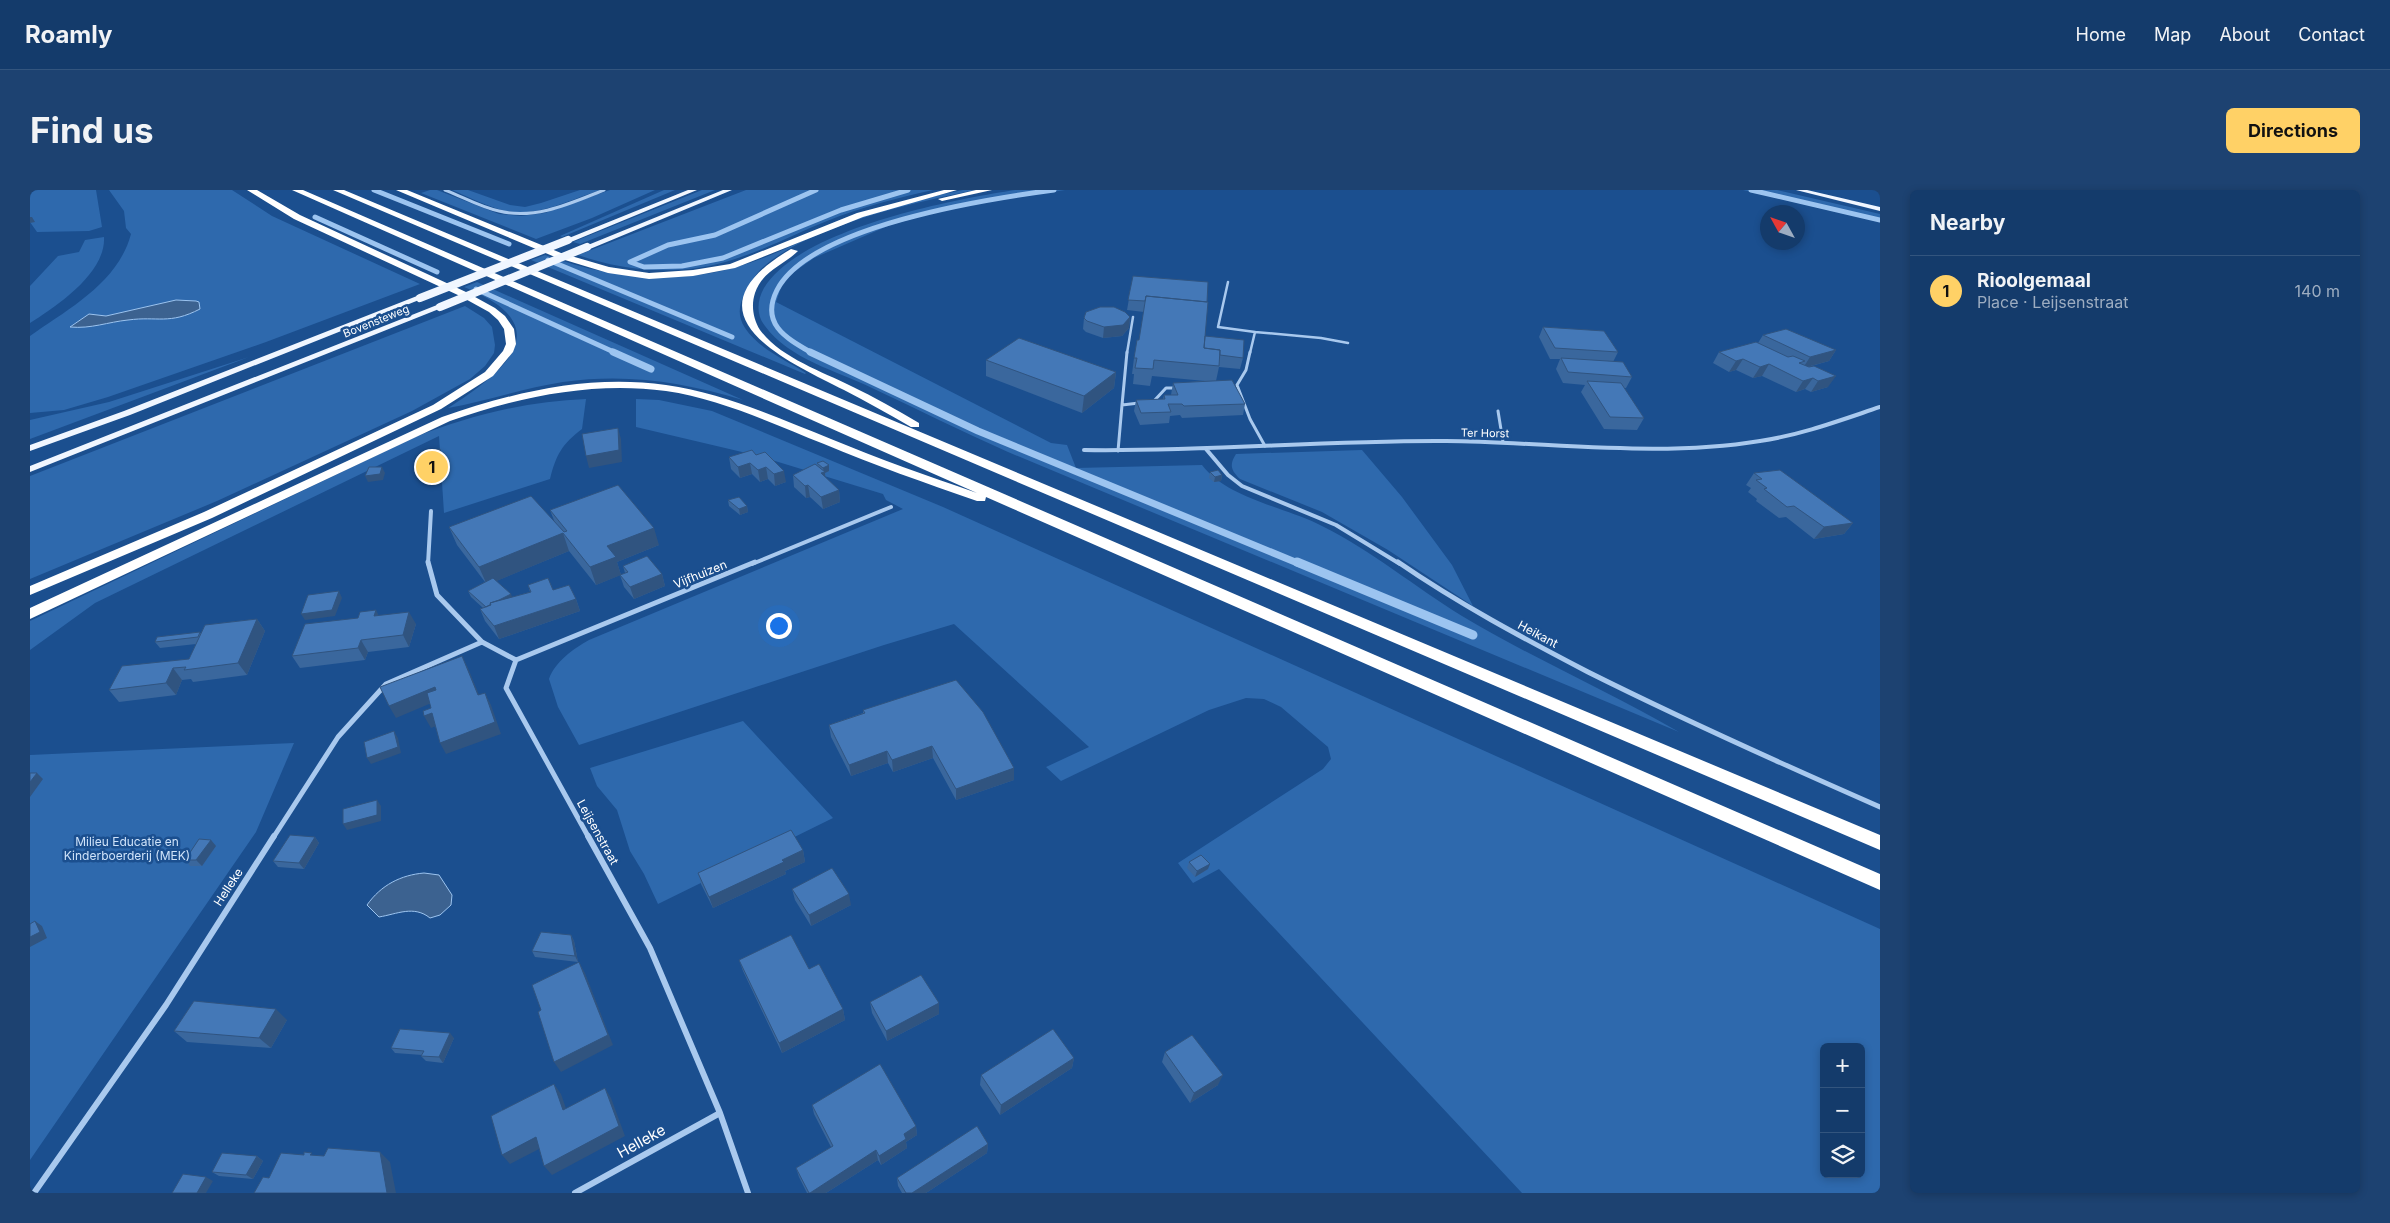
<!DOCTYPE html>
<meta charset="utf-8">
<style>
body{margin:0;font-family:Inter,sans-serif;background:#1d4271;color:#f1f3f6}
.controls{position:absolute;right:15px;bottom:15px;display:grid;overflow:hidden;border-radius:8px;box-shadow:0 2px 8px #0003}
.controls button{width:45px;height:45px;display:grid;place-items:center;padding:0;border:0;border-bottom:1px solid #33557e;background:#143b6b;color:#f1f3f6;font:25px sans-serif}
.compass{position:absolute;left:1730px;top:15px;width:45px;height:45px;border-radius:50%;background:#143b6b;box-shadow:0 2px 8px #0003;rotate:310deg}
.you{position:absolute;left:748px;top:435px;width:18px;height:18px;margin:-12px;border:4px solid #fff;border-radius:50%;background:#1a73e8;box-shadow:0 0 0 8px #1a73e833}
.badge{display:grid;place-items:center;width:32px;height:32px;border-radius:50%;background:#ffd166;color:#111;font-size:16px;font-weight:700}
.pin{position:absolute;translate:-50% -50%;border:2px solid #fff;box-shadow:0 1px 5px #0006}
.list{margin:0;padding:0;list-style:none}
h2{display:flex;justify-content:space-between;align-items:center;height:65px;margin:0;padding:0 20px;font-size:21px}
h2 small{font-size:16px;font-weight:400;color:#9dadc1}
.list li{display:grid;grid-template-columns:32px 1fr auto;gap:15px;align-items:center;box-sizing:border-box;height:70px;padding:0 20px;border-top:1px solid #33557e}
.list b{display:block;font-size:19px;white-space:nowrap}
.list p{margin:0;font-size:16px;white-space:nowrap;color:#9dadc1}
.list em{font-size:16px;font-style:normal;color:#9dadc1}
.icon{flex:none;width:28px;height:28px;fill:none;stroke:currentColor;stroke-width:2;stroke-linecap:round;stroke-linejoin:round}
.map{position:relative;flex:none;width:1850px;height:1003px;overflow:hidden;border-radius:8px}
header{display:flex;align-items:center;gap:30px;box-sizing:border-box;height:70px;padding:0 25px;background:#143b6b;border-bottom:1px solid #33557e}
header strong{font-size:24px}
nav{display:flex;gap:28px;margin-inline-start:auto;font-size:18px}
.intro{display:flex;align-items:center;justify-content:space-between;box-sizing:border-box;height:120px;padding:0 30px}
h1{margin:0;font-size:35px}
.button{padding:12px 22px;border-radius:8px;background:#ffd166;color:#111;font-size:18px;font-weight:700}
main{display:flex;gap:30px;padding:0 30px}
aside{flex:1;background:#143b6b;border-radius:8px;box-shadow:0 2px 8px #0003}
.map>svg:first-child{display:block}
.green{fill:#2e69ad;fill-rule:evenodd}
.water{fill:#3c6290;stroke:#9cc4f0}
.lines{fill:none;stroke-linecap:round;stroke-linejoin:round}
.stream-far2{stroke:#9cc4f0;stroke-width:5}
.stream-far1{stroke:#9cc4f0;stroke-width:7}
.stream{stroke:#9cc4f0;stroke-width:9}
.lane-far1{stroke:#a9c9ee;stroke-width:2.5}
.lane{stroke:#a9c9ee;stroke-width:3}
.street-far3{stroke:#a9c9ee;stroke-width:3}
.street-far2{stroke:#a9c9ee;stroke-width:4}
.street-far1{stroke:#a9c9ee;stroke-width:5}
.street{stroke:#a9c9ee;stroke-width:6}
.primary{fill:#f0f6ff;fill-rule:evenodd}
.highway{fill:#fff;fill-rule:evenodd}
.primary-bridge{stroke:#f0f6ff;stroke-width:8}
.wall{fill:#3a679d}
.shaded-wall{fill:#305480}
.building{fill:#4478b7;stroke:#305480}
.labels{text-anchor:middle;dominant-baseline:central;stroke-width:5;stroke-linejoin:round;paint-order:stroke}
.far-street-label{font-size:11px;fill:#fff;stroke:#1b4f8f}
.street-label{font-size:12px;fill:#fff;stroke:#1b4f8f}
.park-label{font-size:12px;fill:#cfe3fa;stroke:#1b4f8f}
.near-street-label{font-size:15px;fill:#fff;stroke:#1b4f8f}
</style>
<header>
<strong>Roamly</strong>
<nav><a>Home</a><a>Map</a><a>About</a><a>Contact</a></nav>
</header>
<div class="intro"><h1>Find us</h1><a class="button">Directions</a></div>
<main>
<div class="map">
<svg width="1850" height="1003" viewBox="0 0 1850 1003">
<rect width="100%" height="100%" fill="#1b4f8f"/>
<path class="green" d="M0,0h66l6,37 -13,4 -52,1 -7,-10z
M79,0h123l40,26 148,68 -154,58 -158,55 -44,13 -34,3v-77c38,-27 88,-53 101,-102l-5,-6 -2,-17zM146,110l20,1 3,1 1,7c-27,14 -44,8 -72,11 -20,2 -37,9 -57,6l18,-12 17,2z
M400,0h7l62,24 22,2 24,-3 65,-23h45l-63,28 -56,21 -115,-46z
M422,0h16l42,15 15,2 16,-4 39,-13h20c-30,10 -62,27 -94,21 -18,-4 -37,-14 -54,-21z
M634,0h11l-113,47 -2,-1z
M672,0h13l-135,54 -7,-2z
M716,0h187c-36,8 -72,17 -106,31 -31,12 -60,28 -92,38 -52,17 -105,14 -157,-4z
M933,0h13c-61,12 -172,37 -216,80 -7,7 -10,15 -15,23 -6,11 -8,23 0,35 14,21 41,32 61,45l-1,1 -274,-114 14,-5c74,27 146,32 221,2 34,-14 67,-31 102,-42 31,-10 63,-19 95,-25z
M985,0h50l-110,17 -65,18 -76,33 -30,21 -8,23 275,141 16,2 9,23 126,-3c26,34 84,42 120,61 50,25 93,61 140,90 70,42 146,75 217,116l-671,-280c-45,-20 -91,-43 -136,-64 -35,-17 -83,-29 -107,-62 -9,-11 -8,-26 -1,-38 36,-59 186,-88 251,-98z
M1713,0h34l103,24v8z
M74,47c2,36 -47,69 -74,86v-37l28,-30 21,-4 6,-12z
M447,92l36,16 230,102c-61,-18 -116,-27 -180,-18 -39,6 -76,19 -115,26 59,-38 112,-82 16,-121z
M435,116l19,12 8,9 3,18 -1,8 -9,13 -15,13 -58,32 -195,90 -187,78v-103z
M219,167l-219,82v-19l79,-18z
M556,209l-4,30c-20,15 -26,26 -32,50l-106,34 -5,-77 -344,167 -65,47v-29l383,-183c55,-22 114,-37 173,-39z
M606,209l23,1 53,11 231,96 937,422v264h-358l-303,-324 -26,14 -15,-20 145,-94 8,-10 -3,-12 -47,-40 -17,-8 -18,-1 -37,12 -148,71 -15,-14 43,-20 -135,-123 -70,21 -305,100 -21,-38 -9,-28c6,-17 24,-30 40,-39l314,-131 -17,-9 -3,-6 -124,-38 -123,-29zM1794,857h37v127h-37z
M1332,260l40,47 50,68 21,41 -85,-56 -66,-38 -82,-33c-9,-9 -11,-14 -4,-25z
M713,531l90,97 -175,86 -14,-30 -14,-23 -13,-41 -20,-24 -7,-18z
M264,553l-38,89 -226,328v-405z"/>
<path class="water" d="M146,110l20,1 3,1 1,7c-31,16 -42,7 -72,11 -20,2 -37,9 -58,7l19,-13 17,2z
M394,683l15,2 13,20 -1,10 -11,10 -10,3c-16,-13 -33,-4 -51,-1l-12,-12c14,-20 34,-30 57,-32z"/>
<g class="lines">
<path class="stream-far2" d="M344,0l135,54
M786,0l-101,45 -47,10 -38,17 14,5 38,-1 41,-8 118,-48 67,-20
M1721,0l129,30
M285,27l122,55
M518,70l184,77
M446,99l140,64
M782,163c-26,-15 -52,-29 -35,-63 33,-64 209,-91 277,-100"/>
<path class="stream-far1" d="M583,162l38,17
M780,162l168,79 322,133"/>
<path class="stream" d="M1267,372l176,73"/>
<path class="lane-far1" d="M1198,92l-10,45 37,5
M1097,163l6,-36
M1220,163l5,-21 66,6 27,5"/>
<path class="lane" d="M1220,162l-4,18 -9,15 13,34 15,27
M1123,212l13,-14h9
M1092,215l5,-53
M1468,221l5,31
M1088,261l4,-46 17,-2"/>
<path class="street-far3" d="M415,0c18,7 35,17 54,21 37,9 72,-8 105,-21"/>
<path class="street-far2" d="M1176,259l22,26 14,11 94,39 64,39
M1054,260c121,2 242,-10 362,-9 104,1 211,17 314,0 41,-6 81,-21 120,-34
M398,374l3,-53
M722,374l139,-57"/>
<path class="street-far1" d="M398,372l9,33 45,47 34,18 -10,28 83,150
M1368,372c61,42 125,76 190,110 96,48 194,92 292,135
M486,470l239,-98
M243,648l65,-101 48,-53 96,-42"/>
<path class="street" d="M558,646l62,112 70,165 28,80
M4,1003l132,-188 108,-169
M545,1003l145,-80"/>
<path class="primary" d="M658,0h9l-126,52 -7,-2z
M693,0h9l-142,59 -7,-2z
M1766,0h11l73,17v4z
M387,106l7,2 -294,117 -100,36v-6l94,-34z
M407,115l7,2 -414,165v-6z"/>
<path class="highway" d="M217,0h10l43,25 166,77 29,16 10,8 9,13 2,15 -3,8 -20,24 -52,33 -229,109 -182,77v-9l174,-74 229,-107 52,-33 18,-21 3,-7 -2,-15 -6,-9 -9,-8 -29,-16 -166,-77z
M262,0h11l1577,684v16l-894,-393 -1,4h-8c-52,-18 -103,-36 -153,-57 -51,-20 -103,-45 -158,-53 -74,-10 -147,6 -216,30l-420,198v-11l412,-191c72,-25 147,-43 224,-32 57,8 112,33 165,54 48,20 97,37 146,54z
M303,0h11l1536,645v15z
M366,0h11l154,63 48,14 40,6 44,-3 37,-6 127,-51 87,-23h13l-94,27 -128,51 -42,8 -44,3 -41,-6 -53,-16z
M946,0h16l-50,11 -4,-2z
M761,59l7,2c-14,14 -36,20 -43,42 -4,12 -2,26 5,37 21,28 61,41 91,56 23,11 46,24 68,37v4h-8c-22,-13 -44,-25 -67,-37 -64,-32 -162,-77 -53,-141z"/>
<path class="primary-bridge" d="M390,108l148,-58
M410,117l147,-60"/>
</g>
<path class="wall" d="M1103,86l72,60 38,22 -3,11 -21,-2 -3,14 29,23 -2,11 -61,3 -2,-3 -10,1 -1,7 -29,2 -6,-14 2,-11 27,-1 1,-4h7l2,-12 32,-2 -53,-5 -2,10 -17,-2 1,-10h-2l2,-16 5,-18 5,-28 -17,-2z
M1100,127l-1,11 -7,8 -19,2 -17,-6 -3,-3 1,-11z
M1513,137l75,25 -5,10 19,15 -6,11h-2l20,30 -7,12 -33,-1 -23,-37 4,-7 -22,-2 -7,-14 4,-10h-10l-11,-22z
M1733,145l73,15 -7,11 -21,6 20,20 -17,5 -6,-3 -9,3 -34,-16 -9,2 -17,-8 -7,2 -16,-9 6,-11 39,-9z
M956,170l130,12 -2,16 -32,25 -96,-37z
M726,265l30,27 -11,4 -7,-7 -8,3 -8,-8 -12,4 -9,-9 -2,-12z
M787,273l12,8 -4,2v4l14,13 1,12 -17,7 -13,-12 -4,1 -12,-11 -1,-12 24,-10z
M1180,282l12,3 -1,6 -7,1 -5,-4z
M1724,283l99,50 -9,11 -30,5 -28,-22 -7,1 -23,-17 1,-2 -9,-7 3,-4 -5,-3z
M698,310l19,6 1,6 -8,3 -11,-9z
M520,320l109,35 -42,17 4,13 4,-2 -2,-7 39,8 3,12 -31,13 -10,-12 -4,-12 -24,10 -27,-34 -73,30 16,16 18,-5 -2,-7 25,5 23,9 4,12 -81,28 -14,-18 -5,-12 3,-1 -12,-11 -3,-6 17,-9 -28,-37 -8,-18 106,-4z
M349,425l37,9 -7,23 -41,5 -3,8 -65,8 -8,-12 66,-38z
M227,429l8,12 -18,44 -54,7 -2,-3 -9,1 -6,15 -57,7 -10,-12 80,-31 7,-15 -36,4 -5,-6 46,-9z
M833,520l151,70 -58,20 -23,-42 -40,14 -5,-9 -37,13 -20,-39 -2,-12 34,-12z
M285,647l4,6 -15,26 -26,-2 -5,-6z
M181,650l5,6 -14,20h-12l-5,-6z
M773,660l2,12 -20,9 1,3 -73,34 -12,-24 -3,-11z
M1159,672l19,7 -13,8 -8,-9z
M762,699l59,16 -40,21 -16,-26z
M541,745l3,6 4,21 -43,-5 -3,-6z
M709,770l70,9 34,40 2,11 -63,33 -39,-82z
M840,812l69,12 -52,27 -15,-28z
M257,830l-16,28 -84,-6 -13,-11z
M424,848l-11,25 -17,-2 -5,-5 1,-1 -27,-2 -4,-5z
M1135,862l53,33 -28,18 -28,-41z
M1044,868l-2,10 -72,47 -20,-30 1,-10z
M782,915l104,21 1,9 -11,7 1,6 -26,17 -3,-5 -52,33h-19l-8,-16 -3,-9 35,-21 -17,-33z
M958,954l-1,9 -61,40h-24l-4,-7 -1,-8z
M227,966l6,5 -10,18 -34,-3 -7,-4z"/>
<path class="shaded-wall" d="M0,27h2l3,5 -5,1z
M1100,127l-1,11 -7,8 -19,2 1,-11z
M1806,160l-7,11 -26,7 7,-11z
M1713,169l-7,11 -7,2 7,-11z
M1739,174l-7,12 -9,2 7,-11z
M1086,182l-2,16 -32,25 2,-17z
M1806,186l-8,11 -17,5 7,-11z
M1783,188l-8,11 -9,3 7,-11z
M588,238l3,11 1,23 -33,6 -3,-12z
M410,259l2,6 -1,22 -19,3 -3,-6z
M720,273l2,11 -12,4 -2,-11z
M799,275v6l-4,2 1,11 -5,-11 3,-1 -1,-4z
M352,277l3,6 -2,7 -15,2 -3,-6z
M736,277l2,12 -8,3 -2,-12z
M754,281l2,11 -11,4 -1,-12z
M1192,285l-1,6 -7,1 1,-5z
M778,295l2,12 -4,1 -1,-12z
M809,300l1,12 -17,7 -2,-12z
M717,316l1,6 -8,3 -1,-6z
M1823,333l-9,11 -30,5 10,-12z
M624,338l5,17 -42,17 4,13 -25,10 -6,-18 17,-21z
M533,343l6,18 -82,34 -8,-18z
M632,384l3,12 -31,13 -4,-12z
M309,401l3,7 -7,18 -30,4 -4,-6z
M481,404l3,7 -28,6z
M546,409l4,12 -81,28 -5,-13z
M346,420l6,12 -8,-6z
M379,422l7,12 -7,23 -6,-12z
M227,429l8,12 -18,44 -9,-12z
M331,450l7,12 -3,8 -7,-12z
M432,466l6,12 16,39 -6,-12z
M143,478l9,12 -6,15 -10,-12z
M405,497l6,12 -45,19 -7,-12z
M455,503l6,12 10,29 -55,20 -6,-11z
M402,523l7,12 -8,3 -7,-12z
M364,541l4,7 3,15 -30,11 -4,-6z
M902,556l1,12 -40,14 -1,-12z
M857,561l1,12 -37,13 -2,-11z
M984,578v12l-58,20v-11z
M7,583l6,6 -13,18v-15z
M347,610l4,6v15l-34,9 -4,-6z
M285,647l4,6 -15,26 -5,-6z
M181,650l5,6 -14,20 -6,-6z
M773,660l2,12 -20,9 1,3 -73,34 -4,-11 73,-37z
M1180,674l-2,5 -13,8 2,-6z
M819,704l2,11 -40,21 -2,-11z
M5,731l7,5 5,12 -17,9v-10z
M541,745l3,6 4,21 -3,-6z
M549,772l6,11 28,72 -52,27 -7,-10z
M909,813v11l-52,27 -1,-10z
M246,819l11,11 -16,28 -12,-10z
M813,819l2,11 -63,33 -3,-10z
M420,843l4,5 -11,25 -4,-6z
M1044,868l-2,10 -72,47 1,-10z
M1193,885l-5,10 -28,18 4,-10z
M524,894l7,10 9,26 -7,-10z
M575,898l6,10 14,38 -73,39 -8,-9z
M886,936l1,9 -11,7 1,6 -26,17 -2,-9 25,-22z
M506,947l7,10 -33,17 -8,-9z
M958,954l-1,9 -61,40h-14z
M846,960l2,10 -52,33h-16z
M350,962l10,10 6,31h-9z
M227,966l6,5 -10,18 -7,-4z
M176,987l7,4 -7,12h-9z"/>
<path class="building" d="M1103,86l75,6 -1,20 -61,-6 -1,5 -17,-1z
M1116,106l62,6 -4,46 16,2 -1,16 -65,-6 -1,9 -18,-1 2,-10h-3l3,-18h2z
M1070,117h14l11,5 5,5 -7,8 -19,2 -17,-6 -3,-3 2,-6z
M1513,137l61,4 14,21 -63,-4z
M1756,139l50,21 -26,7 -47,-22z
M1175,146l39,4 -1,18 -23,-3v-5l-16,-2z
M989,148l97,34 -32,24 -98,-36z
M1726,152l32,15 5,-1 12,5 -6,2 10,4 5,-1 22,10 -18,5 -5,-3 -10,3 -34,-17 -9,3 -17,-8 -7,2 -17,-9z
M1531,168l62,4 9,15 -64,-5z
M1202,190l13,24 -61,2 -2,-2h-14l3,8 -30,1 -5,-13 29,-1 -1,-4h14l-5,-12z
M1557,191l34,2 23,35 -34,-1z
M588,238l1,22 -33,6 -4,-22z
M410,259l-2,22 -19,3 2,-22z
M722,260l4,5 9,-3 19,19 -10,3 -8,-7 -8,3 -8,-7 -12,4 -9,-10z
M793,271l6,4 -6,3 -6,-5z
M785,274l10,8 -4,1 18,17 -18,7 -13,-12 -3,1 -12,-11z
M339,277h13l-2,7 -15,2z
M1188,280l4,5 -7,2 -5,-5z
M1750,280l73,53 -29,4 -30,-21 -7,1 -23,-18 3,-1 -11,-8 6,-1 -8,-6z
M588,295l36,43 -47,18 9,11 -26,10 -27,-34 -84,34 -30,-40 82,-31 33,36 3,-1 -17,-21z
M709,307l8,9 -8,3 -11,-9z
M617,366l15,18 -32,13 -10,-12 8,-3 -5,-6z
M463,388l18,16 -12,6 -9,3 1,1 -5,3 -18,-16z
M518,388l5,12 16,-5 7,14 -82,27 -14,-17 11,-4 -1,-2 41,-11 -3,-7z
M309,401l-7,19 -31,4 7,-19z
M346,420l-2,6 35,-4 -6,23 -42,5 -3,8 -66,8 13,-32 53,-6 2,-6z
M227,429l-19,44 -54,7 2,-3 -13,1 -7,15 -57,7 13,-24 67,-7 16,-34z
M170,442l-2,5 -43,5 2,-5z
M432,466l16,39 7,-2 10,29 -55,21 -8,-30 -8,3 -1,-5 8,-3 -4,-15 9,-3 -1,-3 -46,19 -9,-19z
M926,490l27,32 31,56 -58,21 -24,-43 -40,14 -5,-9 -38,14 -20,-40 36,-12 -2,-3z
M364,541l4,16 -31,11 -3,-16z
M0,583h7l-7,9z
M347,610v15l-34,9v-15z
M761,640l12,20 -21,10 2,2 -75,35 -11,-24z
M260,645l25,2 -16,26 -26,-2z
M169,649l12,1 -15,20h-11z
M1171,665l9,9 -13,7 -8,-9z
M802,678l17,26 -40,21 -17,-26z
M5,731l5,11 -10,5v-13z
M511,742l30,3 4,21 -43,-5z
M761,745l18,34 10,-5 24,45 -64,34 -40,-83z
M549,772l29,73 -54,27 -16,-50 3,-2 -9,-25z
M891,785l18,28 -53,28 -16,-29z
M164,811l82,8 -17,29 -85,-7z
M370,839l50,4 -11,24 -18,-1 3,-5 -33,-3z
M1023,839l21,29 -73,47 -20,-30z
M1162,845l31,40 -29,18 -29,-41z
M850,874l36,62 -12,8 2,5 -27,17 -3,-6 -66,43h-1l-13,-25 37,-22 -21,-41z
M524,894l9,26 42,-22 14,38 -75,40 -8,-29 -34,18 -11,-39z
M947,936l11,18 -76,49h-6l-9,-15z
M298,958l52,4 7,41h-133l9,-16 6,1 12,-25 23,2v-3l8,1 -2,2 14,1z
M192,963l35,3 -11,19 -34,-3z
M153,984l23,3 -9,16h-25z"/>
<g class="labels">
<g class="far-street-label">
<text transform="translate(346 131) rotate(-22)">Bovensteweg</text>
<text transform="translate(1455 243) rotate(1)">Ter Horst</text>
</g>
<g class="street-label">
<text transform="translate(670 384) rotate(-22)">Vijfhuizen</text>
<text transform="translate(1508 444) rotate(28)">Heikant</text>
<text transform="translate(568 642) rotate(61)">Leijsenstraat</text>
<text transform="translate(198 697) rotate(-57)">Helleke</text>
</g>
<g class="park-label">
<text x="97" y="651">Milieu Educatie en<tspan x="97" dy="14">Kinderboerderij (MEK)</tspan></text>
</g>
<g class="near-street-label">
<text transform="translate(611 951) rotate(-29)">Helleke</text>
</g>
</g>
</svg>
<div class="controls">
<button>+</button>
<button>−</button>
<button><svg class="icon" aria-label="layers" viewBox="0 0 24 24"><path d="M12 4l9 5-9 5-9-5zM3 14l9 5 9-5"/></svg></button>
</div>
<svg class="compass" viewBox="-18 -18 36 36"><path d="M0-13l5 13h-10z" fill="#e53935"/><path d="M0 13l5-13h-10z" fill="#9dadc1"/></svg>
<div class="you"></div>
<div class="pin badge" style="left:402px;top:277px">1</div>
</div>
<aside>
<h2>Nearby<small></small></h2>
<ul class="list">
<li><span class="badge">1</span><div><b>Rioolgemaal</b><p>Place · Leijsenstraat</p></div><em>140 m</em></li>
</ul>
</aside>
</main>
